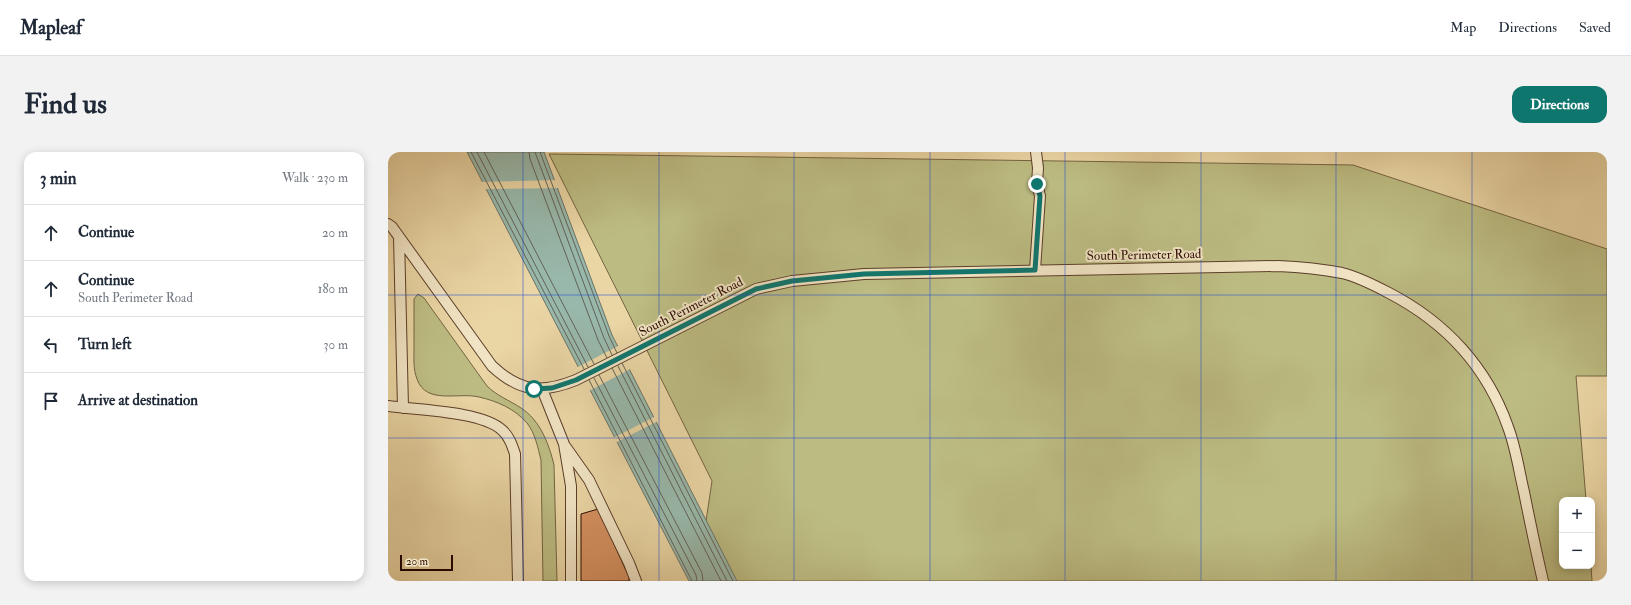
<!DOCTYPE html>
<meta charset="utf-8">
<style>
body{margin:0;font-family:"IM FELL Double Pica",serif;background:#f2f2f3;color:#1f2937}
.controls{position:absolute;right:12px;bottom:12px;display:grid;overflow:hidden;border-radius:8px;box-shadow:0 2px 10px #0003}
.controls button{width:36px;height:36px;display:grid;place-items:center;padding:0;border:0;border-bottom:1px solid #e0e1e3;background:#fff;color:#1f2937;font:20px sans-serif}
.scale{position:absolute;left:12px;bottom:10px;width:53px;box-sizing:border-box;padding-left:4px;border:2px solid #2b0b01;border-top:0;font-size:11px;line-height:14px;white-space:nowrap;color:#2b0b01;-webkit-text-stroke:3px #f1e4c4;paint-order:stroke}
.stop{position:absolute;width:12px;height:12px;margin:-9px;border:3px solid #0f766e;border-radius:50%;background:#fff}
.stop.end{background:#0f766e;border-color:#fff;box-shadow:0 1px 4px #0008}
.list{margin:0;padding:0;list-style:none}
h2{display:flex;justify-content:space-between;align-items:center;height:52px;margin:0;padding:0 16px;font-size:17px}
h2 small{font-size:13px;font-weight:400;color:#747a83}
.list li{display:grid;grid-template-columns:26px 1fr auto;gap:12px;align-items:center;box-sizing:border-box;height:56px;padding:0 16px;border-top:1px solid #e0e1e3}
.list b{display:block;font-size:15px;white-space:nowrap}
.list p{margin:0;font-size:13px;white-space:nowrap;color:#747a83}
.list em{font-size:13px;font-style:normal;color:#747a83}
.icon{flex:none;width:22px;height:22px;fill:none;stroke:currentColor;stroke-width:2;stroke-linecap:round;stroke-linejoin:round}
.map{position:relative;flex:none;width:1219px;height:429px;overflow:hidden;border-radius:12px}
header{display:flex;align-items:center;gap:24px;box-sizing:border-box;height:56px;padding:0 20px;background:#fff;border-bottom:1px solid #e0e1e3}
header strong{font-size:19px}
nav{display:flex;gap:22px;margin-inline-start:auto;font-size:14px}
.intro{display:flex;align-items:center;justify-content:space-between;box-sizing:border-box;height:96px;padding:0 24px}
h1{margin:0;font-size:28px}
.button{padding:10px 18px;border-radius:12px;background:#0f766e;color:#fff;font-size:14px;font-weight:700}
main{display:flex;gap:24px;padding:0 24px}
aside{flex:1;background:#fff;border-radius:12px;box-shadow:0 2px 10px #0003}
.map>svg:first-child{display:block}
.green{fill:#bcbc82;stroke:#746442}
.water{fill:#98b8ab;stroke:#6c7367}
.pier{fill:#ead5a4}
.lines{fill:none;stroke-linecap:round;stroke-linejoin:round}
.shore{stroke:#626256;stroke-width:1}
.building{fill:#d69161;stroke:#2b0b01}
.lane-casing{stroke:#5b3e2a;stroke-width:12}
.lane{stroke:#f1e4c4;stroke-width:10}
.route{stroke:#0f766e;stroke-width:5}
.grid{fill:none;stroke:#1d4ed8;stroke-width:1;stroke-opacity:0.55}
.labels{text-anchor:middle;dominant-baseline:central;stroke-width:4;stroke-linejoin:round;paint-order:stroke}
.street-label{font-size:13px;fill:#2b0b01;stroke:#f1e4c4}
</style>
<header>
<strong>Mapleaf</strong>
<nav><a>Map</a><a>Directions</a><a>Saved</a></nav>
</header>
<div class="intro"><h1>Find us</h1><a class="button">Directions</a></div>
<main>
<aside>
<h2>3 min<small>Walk · 230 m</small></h2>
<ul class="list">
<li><svg class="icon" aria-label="ahead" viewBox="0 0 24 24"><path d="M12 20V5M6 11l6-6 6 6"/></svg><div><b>Continue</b></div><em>20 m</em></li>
<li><svg class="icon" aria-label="ahead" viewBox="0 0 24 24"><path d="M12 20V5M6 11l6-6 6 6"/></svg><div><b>Continue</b><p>South Perimeter Road</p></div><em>180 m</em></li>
<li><svg class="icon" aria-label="left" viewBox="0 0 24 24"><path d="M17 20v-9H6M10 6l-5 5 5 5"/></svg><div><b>Turn left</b></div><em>30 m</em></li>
<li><svg class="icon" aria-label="arrive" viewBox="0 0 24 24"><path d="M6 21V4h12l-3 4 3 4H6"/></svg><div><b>Arrive at destination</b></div></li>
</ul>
</aside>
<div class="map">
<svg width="1219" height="429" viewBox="0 0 1219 429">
<rect width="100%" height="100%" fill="#ead5a4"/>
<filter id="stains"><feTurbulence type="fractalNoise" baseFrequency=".005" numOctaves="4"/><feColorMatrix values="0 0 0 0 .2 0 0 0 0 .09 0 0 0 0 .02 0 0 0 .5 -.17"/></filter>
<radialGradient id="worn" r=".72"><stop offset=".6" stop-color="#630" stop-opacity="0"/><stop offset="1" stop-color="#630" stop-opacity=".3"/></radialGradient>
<path class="green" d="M161,2l804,11 254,84v127h-31l10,124h-24v66h29l1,15h-895l15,-100z
M30,142l6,4 63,88c10,10 22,14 34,22 19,12 28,36 33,57l3,116h-14l-2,-121c-3,-12 -6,-27 -14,-37 -12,-14 -30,-22 -48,-26 -21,-5 -53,8 -62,-18 -4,-10 -3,-21 -3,-31 0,-16 0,-33 0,-49z"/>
<path class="water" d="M79,0h77l68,183 125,246h-48z"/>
<path class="pier" d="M169,28l2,8 -75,1 -4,-7z
M232,193l12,23 -43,23 -13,-23z
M268,264l2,5 -43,22 -2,-5z"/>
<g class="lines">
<path class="shore" d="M83,0l113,217
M89,0l111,215
M96,0l110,212
M141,0l1,7 68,181 9,18
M147,0l69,186 8,17
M152,0l69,184 8,17
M234,211l111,218
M230,214l109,215
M224,216l109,213
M211,223l103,198 1,8
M206,226l102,197 1,6
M201,228l103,201"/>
</g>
<path class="building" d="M210,357l31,68v4h-48v-67z"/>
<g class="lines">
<g class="lane-casing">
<path id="lane" d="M0,72l4,3 100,139c28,26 49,28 84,14l180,-91 36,-8 72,-7 414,-8c22,1 43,3 64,7 16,4 32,12 47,20 56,29 98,74 119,134 8,21 11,44 16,65 6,30 12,59 19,89
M11,85l4,171
M647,118l5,-74 -3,-12 1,-16 -2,-16
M154,237l22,55 7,42v95
M0,254c28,4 94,5 114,24 7,6 10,15 13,24l3,127
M177,294l24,34 40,83 7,18"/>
</g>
<use href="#lane" class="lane"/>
</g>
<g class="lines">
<path class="route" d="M146,237l18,-1 24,-8 180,-91 36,-8 72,-7 171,-4 5,-74 -3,-12"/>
</g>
<path class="grid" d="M135,0v429M271,0v429M406,0v429M542,0v429M677,0v429M813,0v429M948,0v429M1084,0v429M0,143h1219M0,286h1219"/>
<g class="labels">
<g class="street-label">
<text transform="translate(756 103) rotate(-1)">South Perimeter Road</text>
<text transform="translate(303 155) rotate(-27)">South Perimeter Road</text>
</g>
</g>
<rect width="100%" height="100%" filter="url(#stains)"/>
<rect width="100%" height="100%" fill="url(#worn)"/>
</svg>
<div class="controls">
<button>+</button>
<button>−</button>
</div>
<div class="scale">20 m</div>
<div class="stop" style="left:146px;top:237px"></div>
<div class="stop end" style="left:649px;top:32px"></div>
</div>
</main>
